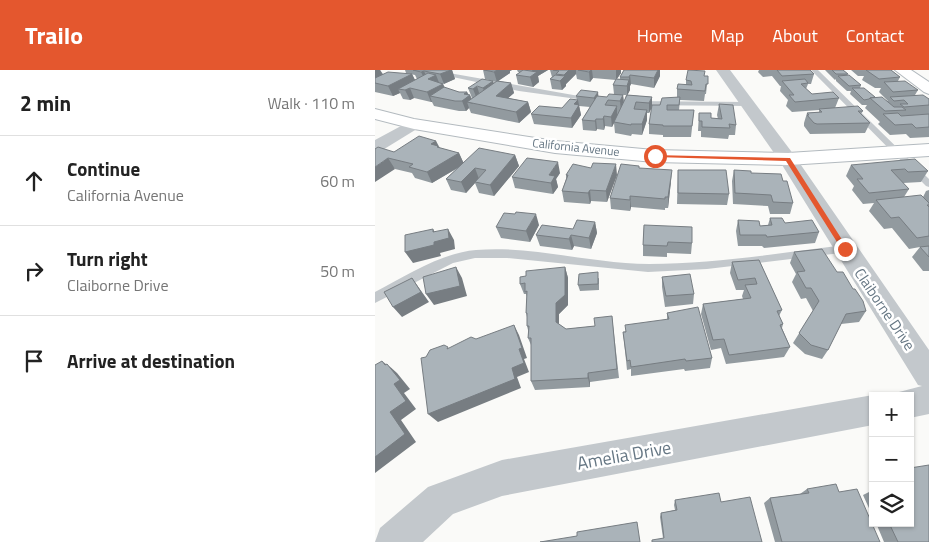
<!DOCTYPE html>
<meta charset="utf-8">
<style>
body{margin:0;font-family:"Titillium Web",sans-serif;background:#f2f2f2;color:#222}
.controls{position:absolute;right:15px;bottom:15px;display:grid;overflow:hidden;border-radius:0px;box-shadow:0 1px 4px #0004}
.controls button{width:45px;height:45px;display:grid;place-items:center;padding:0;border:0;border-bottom:1px solid #e0e0e0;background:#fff;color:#222;font:25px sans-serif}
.stop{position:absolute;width:15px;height:15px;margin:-11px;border:4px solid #e4572e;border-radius:50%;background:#fff}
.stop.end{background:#e4572e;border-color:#fff;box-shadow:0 1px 5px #0008}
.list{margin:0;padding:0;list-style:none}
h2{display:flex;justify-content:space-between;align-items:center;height:65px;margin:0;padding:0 20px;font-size:21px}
h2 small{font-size:16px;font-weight:400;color:#767676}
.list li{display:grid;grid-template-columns:32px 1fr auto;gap:15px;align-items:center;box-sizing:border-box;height:90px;padding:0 20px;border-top:1px solid #e0e0e0}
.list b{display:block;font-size:19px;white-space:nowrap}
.list p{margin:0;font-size:16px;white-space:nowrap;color:#767676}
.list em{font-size:16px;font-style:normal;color:#767676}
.icon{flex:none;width:28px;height:28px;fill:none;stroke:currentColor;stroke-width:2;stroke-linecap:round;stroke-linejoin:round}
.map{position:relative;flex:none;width:554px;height:472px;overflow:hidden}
header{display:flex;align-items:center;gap:30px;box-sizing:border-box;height:70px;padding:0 25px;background:#e4572e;color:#fff}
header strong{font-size:24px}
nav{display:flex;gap:28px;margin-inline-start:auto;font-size:18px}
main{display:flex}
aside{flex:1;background:#fff}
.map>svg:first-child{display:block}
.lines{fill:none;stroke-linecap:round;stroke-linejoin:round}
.secondary-casing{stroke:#b3babf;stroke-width:2}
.lane{fill:#c3c8cc;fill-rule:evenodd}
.street{fill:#c3c8cc;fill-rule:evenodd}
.secondary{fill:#fff;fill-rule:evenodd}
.wall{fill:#929a9f;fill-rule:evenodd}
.shaded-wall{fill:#777d82}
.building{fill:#aab3b9;stroke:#777d82}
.route{fill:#e4572e}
.labels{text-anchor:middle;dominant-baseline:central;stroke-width:5;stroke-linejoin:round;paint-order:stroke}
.far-street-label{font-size:12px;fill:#657683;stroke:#fff}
.street-label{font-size:15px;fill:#657683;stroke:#fff}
.near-street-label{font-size:18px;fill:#657683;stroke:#fff}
</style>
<header>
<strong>Trailo</strong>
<nav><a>Home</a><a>Map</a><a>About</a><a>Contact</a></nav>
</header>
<main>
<aside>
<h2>2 min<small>Walk · 110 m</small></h2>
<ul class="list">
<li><svg class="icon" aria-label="ahead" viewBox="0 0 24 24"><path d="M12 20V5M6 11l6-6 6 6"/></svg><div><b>Continue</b><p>California Avenue</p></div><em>60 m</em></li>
<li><svg class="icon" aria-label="right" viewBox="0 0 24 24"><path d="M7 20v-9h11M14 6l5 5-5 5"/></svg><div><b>Turn right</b><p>Claiborne Drive</p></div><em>50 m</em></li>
<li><svg class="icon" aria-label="arrive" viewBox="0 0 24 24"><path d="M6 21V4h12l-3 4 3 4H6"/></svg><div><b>Arrive at destination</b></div></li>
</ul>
</aside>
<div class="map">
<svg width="554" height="472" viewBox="0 0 554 472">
<rect width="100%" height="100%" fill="#fafaf8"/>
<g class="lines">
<g class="secondary-casing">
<path id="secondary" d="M520,0h16l18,12v12l-5,-2z
M0,39l39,10 141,22 99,9 134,3 141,-9v12l-141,9 -134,-3 -99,-9 -141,-24 -39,-10z"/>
</g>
<path class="lane" d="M44,0h13l164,29 -4,2 -73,-10z
M436,0h7l111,109v8l-3,-1z
M256,31l116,1 4,2 -4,2 -113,-1h-3z
M470,175l6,4 -2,3 -142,17 -59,3 -141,-14h-32l-22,5 -78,40v-11c31,-16 65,-39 101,-42 56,-5 116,14 173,14 65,0 131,-11 196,-19z"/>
<path class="street" d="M341,0h14l64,85 135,195v64l-19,4v-22h-13l2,-4 23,-6 -4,-1 -139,-225z
M39,49l6,2 2,3 -2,3 -39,24 -6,1v-12z
M498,325l3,1h-3v29l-371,71 -49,18 -30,28h-48l5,-14 48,-41 74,-27z"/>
<use href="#secondary" class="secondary"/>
</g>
<path class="wall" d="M0,0h5l3,4h29l3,6 2,-1 -2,-4 -9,-2 -1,-3h47l3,9 -12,5 2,4 14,4h8l2,3h1l2,4 1,-1h-1l-4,-10 25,-4 4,-2 -12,-3 -2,-9h-2h31l-2,1v2l-13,8 14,2 3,10 -6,5 20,4 3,10 -12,11 -48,-10 -2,-5 -3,3h-7l-25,-5 -2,-4h-1l-17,-4 -4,2 -7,-1 -3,-6 -7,3 -18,-4z
M142,0h31l-10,6 1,6 -6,5 -15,-3 -2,-9 4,-3h-2z
M175,0h71v3l-4,6h3v-2l4,-7h36v6l-6,12 -23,-4 -1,2v4l-3,5 25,2v10l-3,6h-2v7l-5,15 -10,-1 -1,2 -16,-3 -1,-10 -2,4 -7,-1 -1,4 -7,-1 -1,2 -13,-1 -1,-10 8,-13 -11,-1 2,9 -9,13 -38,-4 -3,-10 31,-6 15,-8 -1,-4 31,1 7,-3 -1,-9 3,-5 -23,-2 -3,4 -13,-3 -1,-5 -10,10v2l-4,4 -10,-1 -2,-10 2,-2zM248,25h3l-2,7z
M384,0h51l4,4 -3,10h-3l-2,5 6,5 27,4 -4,10 28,3 -2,3 9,9 -5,10 -55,1 -6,-8v-3l3,-10 12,-1v-2l-27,2 -6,-6 2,-6 -8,-9 1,-5h-1l-8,-10 -9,1 -5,-5z
M450,0h18l5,4 -1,1 14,10 -1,3 15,9 13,4 -9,-9 2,-4h-6l-13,-8 2,-4h-6l-7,-6h40l9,7 -2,4 20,9 -3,5 14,4v38l-19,1 -4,-4 -16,1 -12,-11 2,-2 -15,-14 2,-3h-5l-12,-11 1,-3h-4l-11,-10v-2l-1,1z
M329,6h4l-2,18h-1l-1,7 -24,-1 -1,10h15l-3,27h-28v-2l-14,-1v-10l11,-19 17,-8v-8l9,-4v-5z
M344,34l17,21 -1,10h-6l-1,4 -27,-2v-6h-3l1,-18 12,5 7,1 -1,-4z
M61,71l4,7 19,5 4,9 52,-7 4,11 -25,30 -15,-3 -4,-10 -9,10 -15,-3 -5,-11 12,-11 -26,15 -17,-5 -3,-5 -17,-4 -20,-20 19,3z
M476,95l77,6 -7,11 -18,1 6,6 -5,8h19l3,-6 3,-1v81h-6l-11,-14 8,-10 -11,2 -17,-21 -8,1 -15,-18 5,-8 -11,1 -11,-14 2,-4 -8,-10z
M265,98l31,13 -3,27h-3v2l-34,-3 -1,4 -19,-2 -1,-11z
M303,100l51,24 -2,11 -50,-1z
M359,100l17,3 32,8 10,22 -3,11h-20l-2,-8 -35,-2 -1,-23z
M185,103l-4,6 2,8 -5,7 -38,-6 -3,-11z
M191,105h51l-10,27 -16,-1 -1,3 -26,-2 -2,-11 4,-12z
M395,148l15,5 34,9 -4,11 -51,5 -2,-2h-24l-2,-15 2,-11 22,6 8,-1z
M220,152l2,11 -6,16 -17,-3 -2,4 -32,-4 -4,-11 37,-6z
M164,155l-9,17 -29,-4 -5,-11z
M269,155l48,18 -1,11 -24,-1v4l-24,-1v-11z
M419,182l43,20 29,39 -7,11 -18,2 -13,26 -6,9 -17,-5 -12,-11 20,-32 -7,-13 -5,1 -9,-17 4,-8 -6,-11z
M384,190l23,50 -3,6 4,8 -1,4 8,19 -6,10 -58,7 -5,-16 -10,2 -10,-36 2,-10 40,-5 -1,-3 2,-6h-8l-6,-17 2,-11z
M190,197l3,11v27l-9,9v10l7,5 29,-3 17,-10 7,62 -29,4v5l-55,3 -4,-9v-36l-3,-7v-8l-1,-4v-9l-1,-4 1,-16 -1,-3h-2l-4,-10 6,-8z
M287,207l32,17 -1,10 -28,3 -3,-20z
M224,208v12l-19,1 -2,-6z
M292,243l45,45 -2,10 -25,3 -1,-2 -53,7v-7l-4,1 -4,-38 44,-12z
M432,419l32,3 41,50h-105l-11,-39 6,-5 30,-4z
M498,420v27l-10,-22z
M300,430l46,2 -58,36 -3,-21 1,-4 14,-3 -1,-5z
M501,453h34l19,19h-45z"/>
<path class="shaded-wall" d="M0,0h5l4,7 -9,5z
M76,0h1l3,9 -11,5 -4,-10z
M122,0h15l-2,1v2l-13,9 -3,-10z
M157,0h16l-10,6 1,6 -6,5 -3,-10 3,-2z
M194,0h7v4l-10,10v2l-4,4 -2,-9 4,-5v-1z
M216,0h1l1,8 -3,4 -1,-10z
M241,0h5v3l-5,7z
M283,0h2v6l-6,12v-10z
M49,1l4,9 -2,2 -5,-10z
M37,4l5,10 -19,5 2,4 -7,3 -5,-10z
M61,5l4,10 -12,-6z
M255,5l1,9 -1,2v4l-3,6v-10l2,-5v-4z
M118,11l3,10 -10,7 -3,-10z
M136,13l3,10 -15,13 -3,-10z
M68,14l4,10 -17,2 2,6h-1l-4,-10z
M102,16l3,10 -3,3 -4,-10z
M35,18l4,10 -4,2 -5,-10z
M92,22l2,4 1,-1 3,9 -6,-2 2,6 -3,3 -4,-10 2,-7z
M223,22l1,10 -4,6 -1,-10z
M248,25l1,10 -3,6 -1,-10z
M277,27v10l-3,6v-10z
M203,30l3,15 -9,13 -1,-10 3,-14z
M153,32l3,10 -12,11 -3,-11z
M242,36v11l-5,10 -1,-10z
M272,40v10l-5,15v-11z
M229,46l1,10 -1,4 -1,-11z
M221,49l1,10 -1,2 -1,-10z
M61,71l7,16 -12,-13z
M84,83l5,11 -32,19 -5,-11z
M140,85l4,11 -25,30 -4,-11z
M13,88l7,11 -20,13v-15z
M183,92l2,11 -4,6 2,8 -5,7 -4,-19z
M241,94l1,11 -10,27 -1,-11z
M100,98l4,11 -4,3v1l-9,10 -5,-11z
M297,100l-1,11 -3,27v-11z
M215,120l1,11 -1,3 -2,-11z
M255,126l1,11 -1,4z
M161,144l3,11 -9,17 -4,-11z
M220,152l2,11 -6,16 -2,-11z
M58,159l6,11 9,-11 6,11 1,9 -15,4 1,3 -28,7 -8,-11 28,-20z
M196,165l3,11 -2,4 -3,-11z
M81,197l6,11 5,18 -33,9 -8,-11z
M190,197l3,11v27l-9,9v18l-3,-10v-19z
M37,208l17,24 -27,15 -9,-10z
M139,255l5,10 8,23 -3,1 5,13 -12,5 4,11 -83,34 -10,-8 84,-46 7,-19z
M7,291l9,7 -4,-4 10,9 13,16 -6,4 12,16 -15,11 15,22 -41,31v-16l15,-45 4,-28 -9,-19z
M213,303l2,9v5l-2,-9z"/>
<path class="building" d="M38,0h38l-11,4 -16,-3 -3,1z
M109,0h13l-3,2z
M148,0h1l13,2 -7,5 -14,-2z
M178,0h16l-5,5 -8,-1 3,-3z
M203,0h13l-2,2z
M249,0h34l-4,8 -24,-3 -1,2h-9z
M313,0l17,1 -1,5h4v8h-2l-1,7 -28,-2 1,-5 14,1 -1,-4 -5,-1z
M402,0h33l4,4 -32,2z
M457,0h11l5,4h-12z
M491,0h25l9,7 -21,2z
M13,2l24,2 -24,12 -13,-3v-5z
M53,3l8,2 -8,4 15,5 -16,8 -17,-4 -5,2 -7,-1z
M180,5l10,1 -5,5 -10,-2z
M474,5l12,10 -12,1 -11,-10z
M107,9l11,2 -10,7 -6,-2 -4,3 -5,-1z
M241,9l13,1 -2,6 -14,-1z
M430,9l3,4 -7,1 11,10 21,-2 6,6 -44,4 -6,-7h5l-12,-14z
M122,11l14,2 -15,13 32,6 -12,10 -49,-10z
M530,11l13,9 -25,2 -9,-10z
M69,17l15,5h8l-3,2 6,1 -8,6h-7l-25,-5z
M477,18h12l11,9 -5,1 -1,1 -5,1z
M206,20l17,2 -4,6 -18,-2z
M234,24l14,1 -3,6 -12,-1 -3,5 12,1 -6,11 -7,-1 -1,3h-7l-1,2 -13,-1 15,-24 10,1z
M252,25l25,2 -3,6 -13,-1 -2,7 13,1 -5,14h-11v1l-17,-3z
M548,25l6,4v6l-25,2 -4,-3h8l-4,-4 -10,1 -4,-4z
M305,27l-1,8h-12v5h27l-2,16h-29v-1l-14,-1 3,-19h8l2,-7z
M507,27l12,10h8l4,3 -21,1 -15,-13z
M195,29l8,1 -4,4 5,1 -8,13 -40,-4 8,-8 23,2z
M344,34l14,1 3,20 -7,-1 1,4 -28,-1v-6h-3v-8h12v5l11,1z
M483,36l5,5h-5l12,12 -53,1 -3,-1 -7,-8h2l-2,-2 15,-1 -3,-3z
M523,43l3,3 28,-2v13l-13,1 -4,-4 -17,1 -12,-11z
M44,66l17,5 -5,3 7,2 -1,1 22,6 -32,19 -18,-5 4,-3 -25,-6 -13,9v-18l3,-2 16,5z
M104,78l36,7 -25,30 -15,-3 11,-12 -11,-2 -14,14 -15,-3z
M152,88l31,4 -9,13 6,1 -4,7 -39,-6z
M540,89l13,12 -20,1 -3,-3 -14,1 18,19 -40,4 -12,-14h6l-12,-14z
M218,93l23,1 -10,27 -16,-1 -2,3 -26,-2 6,-16h-2l7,-11 18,4z
M246,94l18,2v2l33,2 -4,27h-3v2l-35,-3v4l-20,-2z
M303,100h48l3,24 -51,-1z
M359,100l17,1v2l30,1 2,7h4l6,22 -20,-1 -2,-7 -36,-2z
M546,125l8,8v2h-2l2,2v29l-12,2 -18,-21 -8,1 -15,-18z
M141,142l20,2 -10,17 -30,-4 8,-14 11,1z
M395,148h12l3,5 27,-3 7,12 -52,5 -1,-2h-26l-2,-15 21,1 1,5 12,-1z
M202,150l18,2 -6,16 -18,-3 -2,4 -33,-4 6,-10 31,4z
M269,155l48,2v16l-24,-1 -1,4 -24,-1z
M58,159v3l15,-3 1,9 -15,4v3l-29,7v-17z
M554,176v11l-9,-10z
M447,179l15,23h6l10,17h2l8,12 3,10 -20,3 -18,36 -17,-5 -12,-12 20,-32 -8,-13h-5l-9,-16 8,-1 -11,-19z
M384,190l23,50 -5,1 6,13 -3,1 10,22 -61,8 -5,-16 -11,1 -10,-36 48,-6 -6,-13 12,-1 -2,-6 -17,2 -6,-18z
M81,197l4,19 -34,8 -3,-17z
M190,197v28l-9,8v19l10,7 29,-3 -1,-8 18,-2 5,53 -29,4v5l-57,3v-43h-3l1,-12h-2v-13h-1l1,-22 -2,1v-9l-5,1v-7l6,-1v-5z
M223,202v12l-20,1 1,-11z
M315,204l4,20 -28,2 -4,-19z
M37,208l9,14 -28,15 -9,-15z
M323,237l14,51 -26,3 -1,-2 -54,8 -1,-7 -3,1 -4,-29h3l-1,-7 44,-6 -2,-6z
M139,255l8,23 -3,1 5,14 -12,5 3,11 -87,35 -7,-56 5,-1 4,-7 14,-5 4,2 -1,2 24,-12 5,2z
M7,291l3,4 2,-1 13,16 -6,4 12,17 -16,11 15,22 -30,23v-92z
M554,395v77h-31l-9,-19h21v-55z
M461,414l3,8 18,-3 23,53h-98l-12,-44 39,-5 -2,-4z
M344,423l2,9 29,-5 12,45h-110v-2l12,-2 -3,-25 16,-3 -2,-10z
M262,452l3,20h-100l37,-6v-4z"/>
<path class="route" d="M278,85l137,3 58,91 -6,1 -56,-89 -131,-4z"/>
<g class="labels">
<g class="far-street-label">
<text transform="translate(201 77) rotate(6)">California Avenue</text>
</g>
<g class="street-label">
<text transform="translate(510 239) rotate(56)">Claiborne Drive</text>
</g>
<g class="near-street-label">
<text transform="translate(249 385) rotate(-10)">Amelia Drive</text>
</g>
</g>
</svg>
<div class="controls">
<button>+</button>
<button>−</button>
<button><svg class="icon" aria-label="layers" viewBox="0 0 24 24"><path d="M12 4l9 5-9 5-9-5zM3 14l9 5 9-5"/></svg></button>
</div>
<div class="stop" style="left:280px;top:86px"></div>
<div class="stop end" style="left:470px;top:179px"></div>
</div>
</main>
